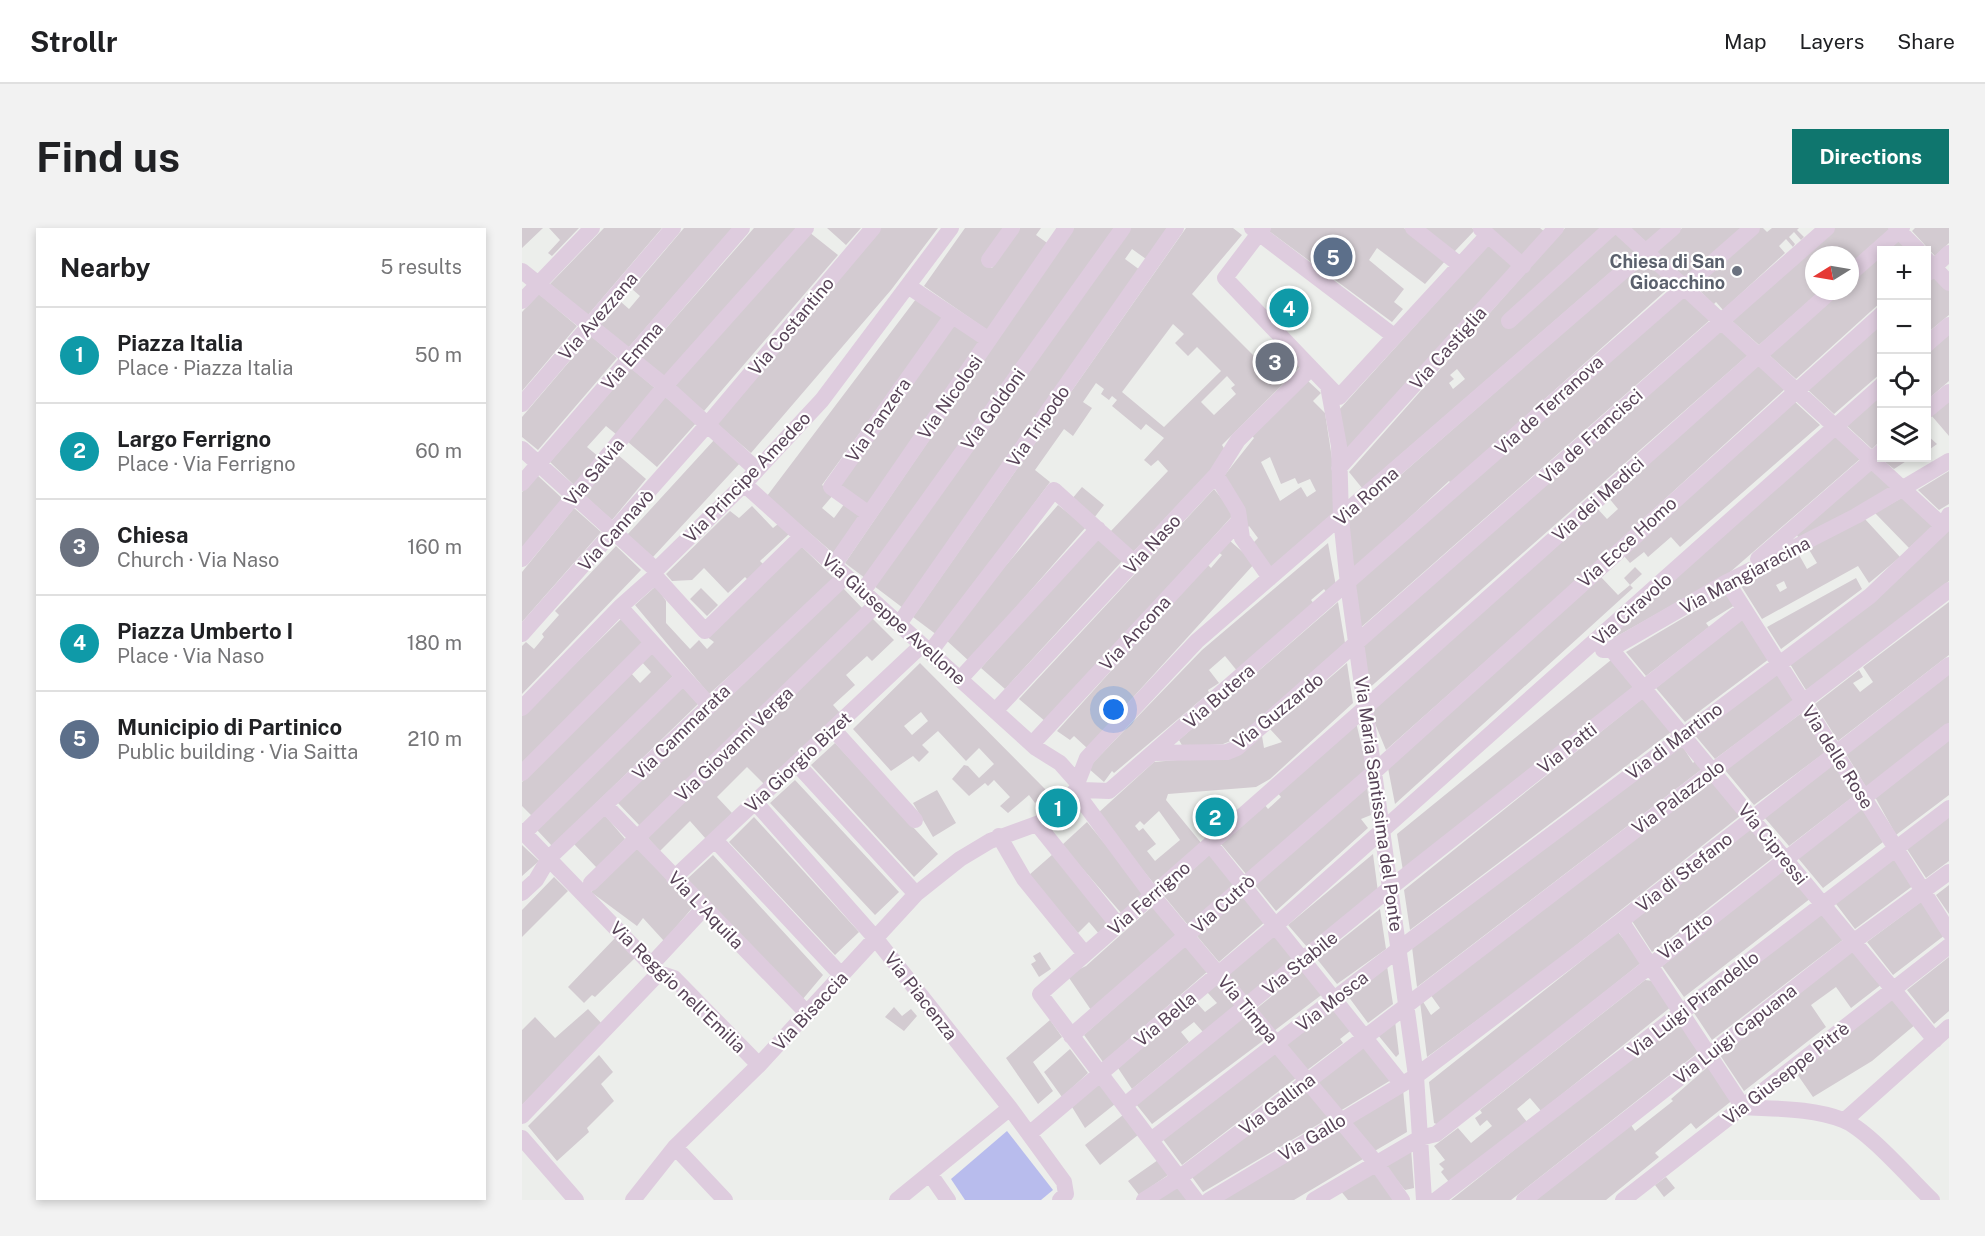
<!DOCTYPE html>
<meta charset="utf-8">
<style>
body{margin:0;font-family:"Public Sans",sans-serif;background:#f2f2f2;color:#202124}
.controls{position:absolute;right:18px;top:18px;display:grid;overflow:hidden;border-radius:0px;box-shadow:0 3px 9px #0003}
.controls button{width:54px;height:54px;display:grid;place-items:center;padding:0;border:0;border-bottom:2px solid #e0e0e0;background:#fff;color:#202124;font:30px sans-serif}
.compass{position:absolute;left:1283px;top:18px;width:54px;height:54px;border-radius:50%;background:#fff;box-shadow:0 3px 9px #0003;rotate:259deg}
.you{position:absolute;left:592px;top:482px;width:21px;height:21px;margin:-15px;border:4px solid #fff;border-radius:50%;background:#1a73e8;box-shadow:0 0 0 9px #1a73e833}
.badge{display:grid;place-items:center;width:39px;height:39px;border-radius:50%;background:#0f766e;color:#fff;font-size:20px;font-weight:700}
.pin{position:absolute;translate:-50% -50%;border:3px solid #fff;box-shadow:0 2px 6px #0006}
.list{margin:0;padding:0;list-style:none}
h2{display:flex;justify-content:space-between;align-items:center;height:78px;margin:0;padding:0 24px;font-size:26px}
h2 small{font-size:20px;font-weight:400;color:#757577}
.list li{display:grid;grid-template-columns:39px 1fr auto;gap:18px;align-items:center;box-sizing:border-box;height:96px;padding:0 24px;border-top:2px solid #e0e0e0}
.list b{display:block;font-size:22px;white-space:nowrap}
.list p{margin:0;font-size:20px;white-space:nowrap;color:#757577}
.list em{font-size:20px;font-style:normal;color:#757577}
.icon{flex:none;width:33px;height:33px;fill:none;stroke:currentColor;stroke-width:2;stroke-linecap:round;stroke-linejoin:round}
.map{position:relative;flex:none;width:1427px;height:972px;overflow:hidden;border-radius:0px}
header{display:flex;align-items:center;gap:36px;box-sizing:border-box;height:84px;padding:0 30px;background:#fff;border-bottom:2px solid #e0e0e0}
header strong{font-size:28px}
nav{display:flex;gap:33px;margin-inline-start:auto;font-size:21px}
.intro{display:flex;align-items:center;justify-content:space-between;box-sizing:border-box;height:144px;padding:0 36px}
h1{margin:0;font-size:42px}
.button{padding:15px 27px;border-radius:0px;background:#0f766e;color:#fff;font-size:21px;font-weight:700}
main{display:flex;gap:36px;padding:0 36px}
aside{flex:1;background:#fff;border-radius:0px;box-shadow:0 3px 9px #0003}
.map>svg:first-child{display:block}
.green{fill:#b8bced}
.building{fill:#d3cbd1;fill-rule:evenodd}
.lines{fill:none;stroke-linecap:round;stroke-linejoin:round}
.minor{stroke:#deccde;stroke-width:16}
.worship-dot{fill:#6b7280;stroke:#fff;stroke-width:2}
.labels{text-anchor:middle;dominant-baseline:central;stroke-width:4.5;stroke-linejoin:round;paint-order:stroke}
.worship-label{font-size:18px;font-weight:bold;fill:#5b616d;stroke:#fff;text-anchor:end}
.street-label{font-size:18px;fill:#584458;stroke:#fff}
</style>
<header>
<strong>Strollr</strong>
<nav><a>Map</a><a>Layers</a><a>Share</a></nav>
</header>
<div class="intro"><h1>Find us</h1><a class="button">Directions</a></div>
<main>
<aside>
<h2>Nearby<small>5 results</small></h2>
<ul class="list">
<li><span class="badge" style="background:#0f9aa8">1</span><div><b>Piazza Italia</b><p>Place · Piazza Italia</p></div><em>50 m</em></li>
<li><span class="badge" style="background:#0f9aa8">2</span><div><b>Largo Ferrigno</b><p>Place · Via Ferrigno</p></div><em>60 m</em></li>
<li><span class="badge" style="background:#6b7280">3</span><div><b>Chiesa</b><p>Church · Via Naso</p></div><em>160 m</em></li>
<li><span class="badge" style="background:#0f9aa8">4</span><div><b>Piazza Umberto I</b><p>Place · Via Naso</p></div><em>180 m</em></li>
<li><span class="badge" style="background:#5c6f8a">5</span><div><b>Municipio di Partinico</b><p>Public building · Via Saitta</p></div><em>210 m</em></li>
</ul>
</aside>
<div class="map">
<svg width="1427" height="972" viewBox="0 0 1427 972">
<rect width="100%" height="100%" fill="#eceeeb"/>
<path class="green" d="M485,903l46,59 -12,10h-76l-14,-21z"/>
<path class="building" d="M0,0h21l-21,20z
M27,0h30l-27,28 -4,-3 12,-13z
M82,0h58l-74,87 -38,-31z
M162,0h49l-105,120 -28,-23 21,-23 8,7 11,-13 -8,-7z
M232,0h45l-134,152 -25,-22z
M305,0h34l-15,17z
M357,0h59l-47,62 -140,163 -36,-31z
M443,0h41l-24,34 10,6 28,-40h21l-5,7 14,10 -60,87 -66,-46z
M552,0h40l-249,350 -20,-15z
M606,0h40l-22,31 -14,-10 -7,10 15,11 -237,338 -29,-22z
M664,0h47l9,7 -50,59 64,64 19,-19 26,27 -79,79 5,8 -94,99 -23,-20 58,-61 -10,-11 -7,6 -7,-6 20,-22 -18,-14 -5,6 -29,-24 5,-6 -5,-4 -3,4 -8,-6 3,-5 -8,-6 -13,19 9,6 -19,28 -9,-7 -29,41 15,12 -113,153 -24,-18zM651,96l11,10 -9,9 13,13 9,-9 24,24 -57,56 -42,-35zM705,148l8,9 -4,3 5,6 -22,21 -13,-13z
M749,0h133l42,32 -21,24 -48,-36 -8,12 35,29 -10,13 9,7 -11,13 -123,-91z
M902,0h48l3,2 -21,22z
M967,0h51l6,5 -23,24z
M1043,0h38l12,4 20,19 -273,237 -13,-16zM935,141l8,10 -12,10 -4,-6 5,-4 -4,-4z
M1108,0h32l-16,14z
M1160,0h60l-57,50 -29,-27z
M1236,0h5l4,4 5,-4h27l-2,2 7,7 -3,3 -7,-8 -5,5 6,7 -2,3 -7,-8 -7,7 6,7 -62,57 -7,-8 -3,3 -19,-21z
M1312,0h57l-41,36v-9h-36v36h6l-61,54 -28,-25z
M1393,0h34v15l-14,13 -23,-25z
M287,4l29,23 -134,156 -30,-24z
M1378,11l11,11h-25z
M967,16l26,23 -167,190 -10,-46z
M1359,27v47l-85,77 -28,-25 72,-63h10v-9z
M1124,32l27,24 -222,199 -2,-2 -98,91 -4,-50z
M1412,46l15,15v26l-23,19v-53z
M1160,65l29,26 -353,311 -5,-45z
M17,66l38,32 -55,65v-79z
M394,71l27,19 -121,167 12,9 -12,14 12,10 11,-15 16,12 -28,38 -66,-57z
M1359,94v51l-47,41 -27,-25z
M432,96l27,19 -114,164 -28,-21z
M1199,100l27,27 -381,335 -7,-43z
M1427,105v48l-23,20v-48z
M69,108l26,22 -79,92 -16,-13v-20z
M1236,136l27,25 -227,208 -172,153 -17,-41 227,-202 11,12 11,-10 -10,-12z
M109,140l25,21 -39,46 -11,-9 -19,21 12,10 -24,29 -25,-24z
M786,153l13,12 -8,8 12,12 8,52 2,48 -65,55 -17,-25 5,-5 -9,-12 -1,1 -24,-51 30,-38 -2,-2zM748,229l11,27 14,-6 3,6 12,-5 6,12 -9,6 -6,-10 -21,14 -19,-39z
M1359,165v47l-9,9 -26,-24z
M143,169l32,25 -40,45 -29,-25z
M1427,172v36l-18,-21z
M1272,173l26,24 -140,122 -9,-10 -23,20 -4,-5 -14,11 -6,-7z
M1314,206l24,25 -131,114 -115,65 -6,-7z
M1404,206l11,10 -11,8z
M193,211l26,23 -88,95 -26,-22z
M95,226l29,25 -34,41 -28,-25z
M1358,230h31l-17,11z
M1350,238l25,23 -98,50 -3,-6z
M1427,243v33l-10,6 -21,-20z
M15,247l26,24 -41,49v-56z
M560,259l22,18 -10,13 -23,-18z
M692,261l20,25 -188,208 -27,-23z
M1383,268l29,29 -25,23 -34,-35z
M536,277l28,22 -117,134 -23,-21 29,-39z
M230,278l21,22 5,-4 11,10 -29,27 6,6 -16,15 -5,-5 -17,16 -24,-25 -12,12 -20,1 -6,-7 64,-63 9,7z
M52,280l27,24 -79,90v-50z
M1342,290l36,39 -31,26 -11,-17 -96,53 -22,-35 58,-31 9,16 10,-6 -9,-15zM1262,353l3,7 -7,4 -4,-7z
M1427,300v53l-49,43 -94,66 -16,-26z
M575,309l26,23 -118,129 -24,-21z
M707,312l26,23 -168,185 -13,-12 -4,4 -13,-9 150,-167 4,4 11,-13 -4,-3z
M806,315l8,43 -9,7 -3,-4 -13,11 4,5 -77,67 -13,-16 -16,14 10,13 -11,7 1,3 -95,80 -2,-2 -8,11 -16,-14 114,-118z
M277,316l37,36 -127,114 -74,-89 21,-19 10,15v22l24,26 9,-9 8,9 7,-7 -8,-6z
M94,318l25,24 -119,124v-48l4,-4 8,7 10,-12 -2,-3 17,-19 -4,-4z
M1113,339l7,7 -12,11 3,3 -238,216 -7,-36 213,-191 17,18 12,-10 -6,-7z
M1334,350l6,11 -81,60 -14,-22z
M179,360l17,17 -11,11 -17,-17z
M321,360l21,22 -224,216 -24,-25z
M1205,364l8,13 -29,18 3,4 -63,49 -20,-24z
M816,374l7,41 -107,95 -15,6 -40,3 -4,-7z
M1427,374v53l-111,86 -23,-37 44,-34 4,7 -10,6 7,9 13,-10 -10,-15z
M1221,389l26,42 -84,63 -29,-34z
M100,390l21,24 -121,125v-51z
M350,390l22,22 -22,21 -5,-5 -21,19 9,10 -22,20 7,8 -75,72 -18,-18 -30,30 15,16 -26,26 -16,-18 -30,30 -14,-15z
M129,422l22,26 -139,142 -12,-12v-24l108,-110 10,11 11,-11 -11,-12z
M1089,432l23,27 -231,184 -6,-37z
M398,435l127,128 -12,12 -6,-8 -21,18 -8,-7 10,-9 -16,-17 -6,6 -3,-3 -16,13 -17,-17 12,-14 4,1 11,12 15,-14 -15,-16 -13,13 -28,-30 -16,14 7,7 -10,10 -6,-6 -22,15 -38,-42zM399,484l7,9 -16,14 -8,-9z
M825,435l6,40 -83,76 -14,8 -88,7 -2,6 36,44 -47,41 -58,-71 57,-52 80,-7 28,-19 2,12 18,-6 -12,-13zM637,583l21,29 -25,21 -8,-10 9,-7 -13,-16 -4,3 -4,-5 5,-5 4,4z
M1255,444l18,28 -80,59 -21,-25z
M1427,445v50l-83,64 -21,-35z
M158,456l18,20 -146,142 -15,-16z
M1121,470l28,34 -261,198 -6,-40z
M1281,484l24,39 -73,54 -29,-35z
M834,494l11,47 -121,105 -25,-30 43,-40 4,5 13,-12 -4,-5z
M1427,511v56l-53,40 -21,-38z
M313,515l103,111 -24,23 -103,-112z
M1159,516l12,19 2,-2 7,8 -285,218 -5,-40z
M1312,535l20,33 -65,50 -25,-29z
M273,552l104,112 -24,23 -105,-112z
M1189,552l30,35 -205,162 -109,80 -7,-55 2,-2 9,15 9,-7 -10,-14z
M845,559l4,28 -10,4 7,9 -92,83 -21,-26z
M415,562l19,33 -23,14 -20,-34z
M1340,580l21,34 -60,46 -25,-30z
M81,585l22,26 -28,29 -24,-25z
M1427,585v48l-23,17 -21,-32z
M232,589l105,115 -24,23 -106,-113z
M565,594l59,72 -24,20 -60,-69z
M1229,600l24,28 -123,96 -20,-31z
M0,617l17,16 -17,15z
M114,619l57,60 -29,34 -21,-23 -6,8 -46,-34z
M531,626l59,70 -12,11 -11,-13 -11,11 -49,-58z
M688,626l25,30 -47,41 -24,-29z
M851,626l5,38 -70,56 -20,-23z
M191,627l110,120 -21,25 -115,-121z
M1370,628l22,29 -59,44 -22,-29z
M1260,643l7,2 22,25 -127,99 -22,-31z
M32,649l14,14 -46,46v-27z
M1427,657v29l-13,-19z
M722,667l22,26 -47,41 -22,-26z
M1400,673l23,34 -52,40 -26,-33z
M632,677l24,29 -87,76 -24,-35 19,-9z
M858,681l6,40 -49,35 -20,-25z
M1301,685l21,26 -132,101 -20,-30z
M1096,704l24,30 -203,163 -5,-2 -5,-41z
M753,705l20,25 -49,39 -19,-23z
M94,709l20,20 -41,40 -3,-2 -8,8 -16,-16z
M665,716l21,27 -105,91 -19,-27z
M1333,721l27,35 -31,24 -15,-21 -25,18 15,22 -82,64 -24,-36z
M518,724l11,17 -12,8 -8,-13 5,-3 -3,-5z
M1427,729v54l-15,13 -27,-34z
M865,738l6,38 -25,19 -20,-27z
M783,741l19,24 -50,38 -18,-22z
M1123,752l9,1 18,25 -131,105 -11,-13 -13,11 10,13 -78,60 -8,-10 3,-3 -5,-5 6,-4 -11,-14 24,-18 13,15 21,-17 -5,-6 -7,6 -5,-8 7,-5 -2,-3z
M695,754l19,23 -33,27 -9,-10 -13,10 8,10 -57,47 -14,-21 78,-66 9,10 12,-9 -10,-11z
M1372,770l22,26 -44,37 -59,36 -16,-23z
M812,778l20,22 -14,11 3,4 -37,28 -22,-27z
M372,779l8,9 9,-7 6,7 -13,15 -19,-14z
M66,781l15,16 -81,80v-75l13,-13 20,21z
M723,788l19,24 -112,84 -16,-20z
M1158,790l21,32 -190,150h-60z
M528,792l12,17 -29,25 20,29 -15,13 -32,-46z
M873,793l4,33 -3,3 -18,-22z
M844,816l30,33 -56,34 -25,-29z
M548,821l18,24 -26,24 -18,-25z
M752,824l22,26 -114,87 -20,-27z
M77,827l14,17 -12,12 13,17 -27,27 2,4 -32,29 -29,-35z
M1189,836l23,35 -38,30 -5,-6 -36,30 4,4 -53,43h-70l95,-75 4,6 38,-30 -2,-2z
M577,855l16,21 -30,24 -13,-21z
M784,861l23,29 -126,74 -11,-15z
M881,861l4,43 -34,20 -24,-29z
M601,887l15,20 -38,30 -15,-20z
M816,901l25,30 -69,41h-75z
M889,920l3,40 -9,2 -21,-26z
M636,932l10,15 -29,20 -11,-14z
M851,943l23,29h-48l-8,-10z
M1144,949l9,11 -11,9 -9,-12z
M654,957l11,15h-34z"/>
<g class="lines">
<path class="minor" d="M730,0l142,108
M741,0l-38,50 114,119 149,-162
M891,0l47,37
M1098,0l323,298
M1374,0l22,22
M959,1l42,37
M1404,31l23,24
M467,32l23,-32
M0,43l143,115 92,84
M1406,45l21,-20
M1328,46l52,-46
M386,58l81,54
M0,73l70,-73
M987,93l102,-93
M1404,117l23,-20
M806,158l11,60 2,72 7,66 68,492 8,124
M0,176l151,-176
M1404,183l23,-19
M0,221l134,121
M817,240l217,-240
M694,247l22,36 4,27 28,40
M0,255l220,-255
M222,256l292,264 24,15 16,18
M347,286l-38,-27 121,-171
M0,331l143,-173 141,-158
M1236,331l124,-108
M312,337l232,-337
M133,348l50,55 97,-95
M1205,354l222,350
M341,363l260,-363
M98,379l89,98
M377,396l277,-396
M0,406l186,-210 165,-196
M1089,421l324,391
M1081,422l8,-1 116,-67 129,-66 93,-55
M408,424l124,-162 81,73
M438,451l138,-150
M0,480l98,-101 35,-31 1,-6 88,-86 78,-84 129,-172
M473,483l221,-236 22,-35 73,-72
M311,501l82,91
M510,516l206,-222
M631,525l74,-1 10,-4 590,-520
M274,535l120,131
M0,545l130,-130
M556,553l9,-23 110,-117 476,-413
M561,562l26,1 643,-563
M553,563l77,104 224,268 26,37
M233,574l121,137 134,169 54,74 2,12 -6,6
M83,577l203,209
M515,596l81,101
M0,603l137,142 15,5 85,87
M2,605l159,-156
M477,608l25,43 61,75
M193,612l127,136
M688,616l191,239
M152,650l248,-233
M69,655l286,-279
M0,665l14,-13 13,-22 297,-282
M1099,693l122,186c33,2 69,1 100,13 24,9 68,60 89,80
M129,737l53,-57
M549,808l303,-264 508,-458
M603,877l265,-217 354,-279
M0,888l137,-143
M1323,892l104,-93
M507,906l247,-209 606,-540
M0,910l54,62
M629,912l248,-191 471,-353 73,-70 6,-11
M153,919l50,53
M408,946l18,26
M111,972l42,-53 84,-82 157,-171 44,-35 30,-18 52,-19 17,-3 20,-20 3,-8
M375,972l113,-92
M622,972l35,-22 129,-97 641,-491
M674,972l-156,-206 326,-287 465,-416
M687,972l207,-124 205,-155 328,-256
M792,972l106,-62 16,-4 513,-403
M914,972l513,-392
M1002,972l329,-258 96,-70
M1101,972l326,-254"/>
</g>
<circle class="worship-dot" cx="1215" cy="43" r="6"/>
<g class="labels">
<g class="worship-label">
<text x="1203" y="33">Chiesa di San<tspan x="1203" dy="21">Gioacchino</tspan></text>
</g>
<g class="street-label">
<text transform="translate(76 88) rotate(-49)">Via Avezzana</text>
<text transform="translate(269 98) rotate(-50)">Via Costantino</text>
<text transform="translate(926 120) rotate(-48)">Via Castiglia</text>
<text transform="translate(110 128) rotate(-49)">Via Emma</text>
<text transform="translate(428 169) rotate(-55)">Via Nicolosi</text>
<text transform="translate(1027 177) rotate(-42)">Via de Terranova</text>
<text transform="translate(471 181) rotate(-54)">Via Goldoni</text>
<text transform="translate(356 192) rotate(-55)">Via Panzera</text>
<text transform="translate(516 198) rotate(-55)">Via Tripodo</text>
<text transform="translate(1069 208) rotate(-42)">Via de Francisci</text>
<text transform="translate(72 244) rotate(-50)">Via Salvia</text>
<text transform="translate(225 249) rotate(-46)">Via Principe Amedeo</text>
<text transform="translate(844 268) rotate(-41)">Via Roma</text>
<text transform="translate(1076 271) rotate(-42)">Via dei Medici</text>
<text transform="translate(94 302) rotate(-48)">Via Cannavò</text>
<text transform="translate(1105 314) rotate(-42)">Via Ecce Homo</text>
<text transform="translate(630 316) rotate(-47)">Via Naso</text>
<text transform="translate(1223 347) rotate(-28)">Via Mangiaracina</text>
<text transform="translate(1110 381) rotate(-42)">Via Ciravolo</text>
<text transform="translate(372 391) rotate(42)">Via Giuseppe Avellone</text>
<text transform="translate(613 405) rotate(-47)">Via Ancona</text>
<text transform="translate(697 468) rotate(-41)">Via Butera</text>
<text transform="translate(756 483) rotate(-39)">Via Guzzardo</text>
<text transform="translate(159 504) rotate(-44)">Via Cammarata</text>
<text transform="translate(1152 513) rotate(-37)">Via di Martino</text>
<text transform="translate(212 516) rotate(-44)">Via Giovanni Verga</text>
<text transform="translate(1045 520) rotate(-38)">Via Patti</text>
<text transform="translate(1316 529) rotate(58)">Via delle Rose</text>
<text transform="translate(276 534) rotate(-43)">Via Giorgio Bizet</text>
<text transform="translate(1156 569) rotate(-37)">Via Palazzolo</text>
<text transform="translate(857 576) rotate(82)">Via Maria Santissima del Ponte</text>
<text transform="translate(1251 616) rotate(51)">Via Cipressi</text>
<text transform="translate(1162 644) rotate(-38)">Via di Stefano</text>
<text transform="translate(627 670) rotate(-41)">Via Ferrigno</text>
<text transform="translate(701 676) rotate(-42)">Via Cutrò</text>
<text transform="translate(184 682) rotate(46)">Via L'Aquila</text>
<text transform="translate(1163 708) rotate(-38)">Via Zito</text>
<text transform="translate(778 735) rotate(-39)">Via Stabile</text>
<text transform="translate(156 759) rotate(44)">Via Reggio nell'Emilia</text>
<text transform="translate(399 768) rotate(52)">Via Piacenza</text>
<text transform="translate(810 773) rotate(-38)">Via Mosca</text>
<text transform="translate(1171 776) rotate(-38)">Via Luigi Pirandello</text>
<text transform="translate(726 781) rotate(50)">Via Timpa</text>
<text transform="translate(288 783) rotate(-47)">Via Bisaccia</text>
<text transform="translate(643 791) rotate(-40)">Via Bella</text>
<text transform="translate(1213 806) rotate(-38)">Via Luigi Capuana</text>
<text transform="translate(1264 845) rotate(-38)">Via Giuseppe Pitrè</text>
<text transform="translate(755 876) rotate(-37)">Via Gallina</text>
<text transform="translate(790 909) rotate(-31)">Via Gallo</text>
</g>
</g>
</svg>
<div class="controls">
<button>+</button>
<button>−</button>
<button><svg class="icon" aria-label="locate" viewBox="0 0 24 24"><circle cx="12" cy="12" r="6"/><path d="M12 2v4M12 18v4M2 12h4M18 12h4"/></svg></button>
<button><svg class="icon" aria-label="layers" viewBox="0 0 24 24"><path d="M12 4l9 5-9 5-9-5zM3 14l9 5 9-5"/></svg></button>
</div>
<svg class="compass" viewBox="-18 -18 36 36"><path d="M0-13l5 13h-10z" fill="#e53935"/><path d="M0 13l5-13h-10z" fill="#757577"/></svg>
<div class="you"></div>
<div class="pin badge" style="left:536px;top:580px;background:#0f9aa8">1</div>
<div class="pin badge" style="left:693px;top:589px;background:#0f9aa8">2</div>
<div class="pin badge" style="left:753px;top:134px;background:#6b7280">3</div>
<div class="pin badge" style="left:767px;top:80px;background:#0f9aa8">4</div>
<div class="pin badge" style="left:811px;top:29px;background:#5c6f8a">5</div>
</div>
</main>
